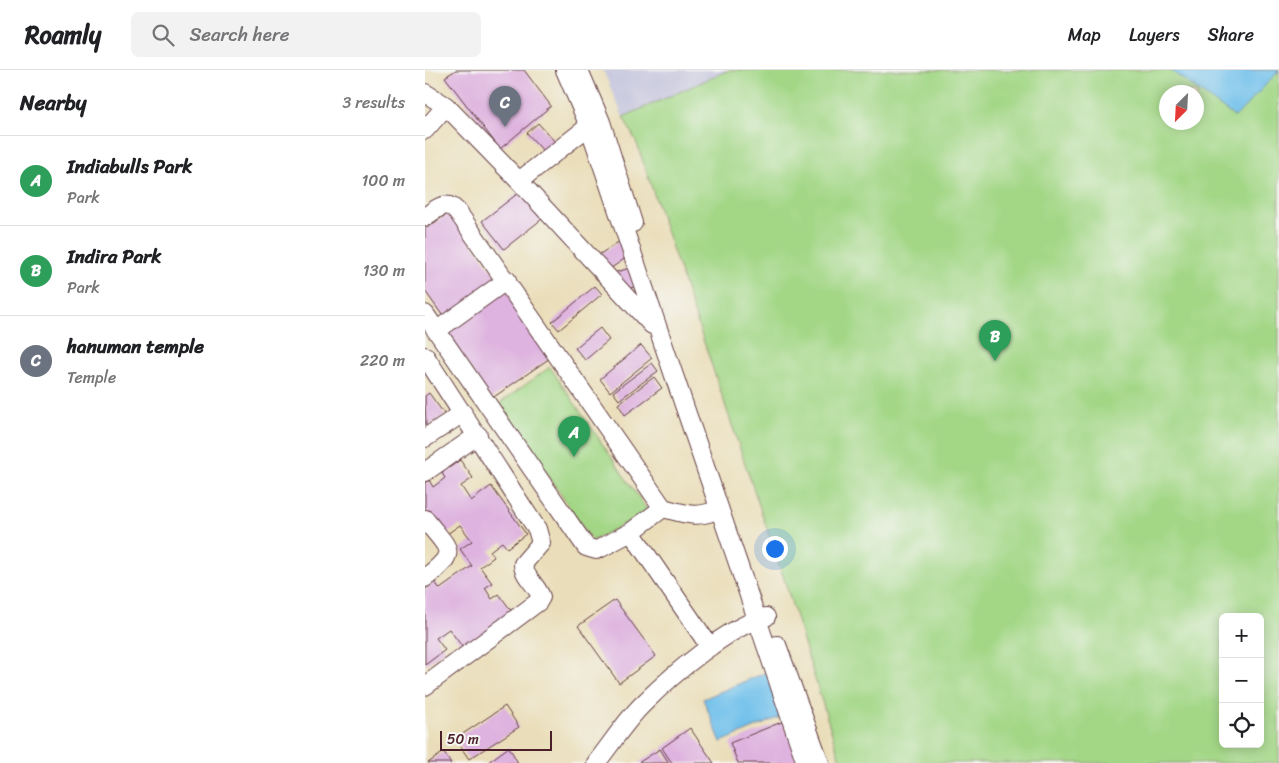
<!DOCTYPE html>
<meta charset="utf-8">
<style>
body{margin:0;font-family:Sriracha,sans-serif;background:#f2f2f2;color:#202124}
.controls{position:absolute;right:15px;bottom:15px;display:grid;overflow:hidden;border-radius:8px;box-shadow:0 2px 12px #0003}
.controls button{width:45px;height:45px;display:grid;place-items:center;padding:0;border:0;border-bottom:1px solid #e0e0e0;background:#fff;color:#202124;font:25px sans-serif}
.compass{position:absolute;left:734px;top:15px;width:45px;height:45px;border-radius:50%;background:#fff;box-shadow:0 2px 12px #0003;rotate:204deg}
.scale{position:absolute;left:15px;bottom:12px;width:112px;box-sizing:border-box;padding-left:5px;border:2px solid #4a1f2b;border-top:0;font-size:14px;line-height:18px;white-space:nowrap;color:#4a1f2b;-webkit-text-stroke:4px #f6f6f2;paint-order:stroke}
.you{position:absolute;left:349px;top:478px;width:18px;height:18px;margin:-12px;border:4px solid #fff;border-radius:50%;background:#1a73e8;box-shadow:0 0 0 8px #1a73e833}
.badge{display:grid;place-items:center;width:32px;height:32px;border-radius:50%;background:#0f766e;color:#fff;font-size:16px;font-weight:700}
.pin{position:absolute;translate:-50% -41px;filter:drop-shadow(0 1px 2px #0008)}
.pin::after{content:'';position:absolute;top:26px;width:18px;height:15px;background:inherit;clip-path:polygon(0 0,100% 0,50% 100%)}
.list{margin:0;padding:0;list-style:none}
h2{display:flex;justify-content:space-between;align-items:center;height:65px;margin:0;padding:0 20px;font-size:21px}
h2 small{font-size:16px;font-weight:400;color:#757577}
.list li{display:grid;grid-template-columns:32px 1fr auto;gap:15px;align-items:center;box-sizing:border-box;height:90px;padding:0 20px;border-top:1px solid #e0e0e0}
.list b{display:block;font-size:19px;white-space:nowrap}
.list p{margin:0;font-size:16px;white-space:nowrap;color:#757577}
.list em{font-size:16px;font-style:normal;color:#757577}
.icon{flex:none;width:28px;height:28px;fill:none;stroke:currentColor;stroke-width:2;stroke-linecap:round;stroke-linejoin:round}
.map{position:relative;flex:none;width:854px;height:693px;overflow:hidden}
header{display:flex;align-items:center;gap:30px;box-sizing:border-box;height:70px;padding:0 25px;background:#fff;border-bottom:1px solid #e0e0e0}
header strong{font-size:24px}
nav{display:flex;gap:28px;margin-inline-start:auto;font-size:18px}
.search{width:350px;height:45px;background:#f2f2f2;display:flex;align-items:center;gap:12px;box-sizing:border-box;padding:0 18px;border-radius:8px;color:#757577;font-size:19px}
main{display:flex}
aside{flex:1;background:#fff}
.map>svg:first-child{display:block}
.industrial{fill:#c2c2dc}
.green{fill:#a3d786;stroke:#767b58;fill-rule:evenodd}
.water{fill:#6fc0eb;stroke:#5c708b}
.building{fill:#deb3df}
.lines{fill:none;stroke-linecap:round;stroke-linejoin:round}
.minor-casing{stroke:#623c40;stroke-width:20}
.minor{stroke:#fff;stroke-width:18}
</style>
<header>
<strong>Roamly</strong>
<div class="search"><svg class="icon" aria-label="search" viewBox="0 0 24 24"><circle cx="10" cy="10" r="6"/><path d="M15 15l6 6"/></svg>Search here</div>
<nav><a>Map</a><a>Layers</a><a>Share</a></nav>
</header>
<main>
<aside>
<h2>Nearby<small>3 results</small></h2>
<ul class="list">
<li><span class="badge" style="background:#2e9e5b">A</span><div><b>Indiabulls Park</b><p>Park</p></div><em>100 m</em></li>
<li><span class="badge" style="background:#2e9e5b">B</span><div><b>Indira Park</b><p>Park</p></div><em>130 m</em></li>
<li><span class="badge" style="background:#6b7280">C</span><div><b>hanuman temple</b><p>Temple</p></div><em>220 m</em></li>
</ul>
</aside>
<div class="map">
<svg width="854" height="693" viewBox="0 0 854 693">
<rect width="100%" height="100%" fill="#f6f6f2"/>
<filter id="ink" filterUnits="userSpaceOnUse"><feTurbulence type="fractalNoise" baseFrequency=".02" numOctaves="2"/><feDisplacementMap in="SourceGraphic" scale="10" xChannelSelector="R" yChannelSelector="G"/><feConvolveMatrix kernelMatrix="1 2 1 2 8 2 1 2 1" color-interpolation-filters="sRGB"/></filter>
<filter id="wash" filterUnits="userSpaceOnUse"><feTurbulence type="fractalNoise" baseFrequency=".0096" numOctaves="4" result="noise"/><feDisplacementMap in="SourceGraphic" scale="20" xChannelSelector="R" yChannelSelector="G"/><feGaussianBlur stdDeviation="1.12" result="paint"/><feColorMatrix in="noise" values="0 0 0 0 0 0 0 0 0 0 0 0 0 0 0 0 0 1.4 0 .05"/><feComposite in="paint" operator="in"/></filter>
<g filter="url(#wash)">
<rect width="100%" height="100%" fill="#eadeba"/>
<path class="industrial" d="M178,0h126l-106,47z"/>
<path class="green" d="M304,0h550v693h-438l-56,-181 -149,-441 -13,-24zM742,22h30v30h-30zM798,547h37v127h-37z
M125,297l98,144 -56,30 -92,-138z"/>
<path class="water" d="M745,0h109v1l-44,46z
M342,602l18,43 -64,27 -18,-43z"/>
<g id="blocks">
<path class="building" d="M31,0h68l27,36 -51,43 -55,-72z
M113,53l18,20 -11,10 -18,-20z
M96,121l21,28 -38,30 -22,-28z
M25,142l49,69 -54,38 -20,-28v-62z
M195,171l10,14 -23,16 -10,-15z
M208,197l7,18 -19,6 -11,-17z
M80,216l48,70 -62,43 -48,-71z
M170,216l7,8 -43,36 -7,-8z
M175,258l9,12 -24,20 -10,-12z
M216,275l11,13 -42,34 -10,-13z
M227,293l6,8 -39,29 -6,-8z
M229,307l8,11 -37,27 -7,-11z
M4,323l16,22 -19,13 -1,-32z
M35,390l13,18 -12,8 10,15 20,-15 35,48 -19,14 -5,-6 -12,9 4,6 -14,10 12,16 -7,5 7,11 7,-5 14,19 -49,36 -15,-20 -13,9 9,12 -20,15v-76l10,-7 5,7 32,-23 -12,-17 12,-8 -12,-16 -16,11 -19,-26v-27l4,-3 4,7 12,-9 -3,-5z
M190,530l41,56 -37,27 -41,-57z
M80,636l14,21 -50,32 -14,-20z
M359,651l16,42h-62l-8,-20z
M265,658l24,35h-42l-10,-15z
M84,677l9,16h-31z
M235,679l9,14h-31z
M19,682l7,11h-23z"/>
</g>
</g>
<g filter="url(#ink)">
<use href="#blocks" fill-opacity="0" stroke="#623c40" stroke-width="1"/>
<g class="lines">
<g class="minor-casing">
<path id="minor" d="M140,0l24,56 217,637
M154,0l22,52 32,101
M0,23l21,13 73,75 133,144
M0,60l21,-24
M94,111l70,-55
M0,147c11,-8 21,-18 32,-6l206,297c22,6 35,11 56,1
M0,244l161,233 10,3 5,-2 30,-16 32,-24
M11,261l71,-51
M0,286l112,173 4,14 -18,21c0,12 14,21 18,33l-3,5 -113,84
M0,368l38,-25
M0,402l53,-37
M0,449c23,31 36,31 0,59
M206,462l79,115
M352,575l43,118
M171,693c16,-20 30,-43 48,-60 27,-27 86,-78 122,-86"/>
</g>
<use href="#minor" class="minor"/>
</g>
</g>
</svg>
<div class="controls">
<button>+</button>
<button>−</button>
<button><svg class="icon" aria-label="locate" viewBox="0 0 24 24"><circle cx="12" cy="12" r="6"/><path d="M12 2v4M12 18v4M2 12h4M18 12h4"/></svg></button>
</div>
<svg class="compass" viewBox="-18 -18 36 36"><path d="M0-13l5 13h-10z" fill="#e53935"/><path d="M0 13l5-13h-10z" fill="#757577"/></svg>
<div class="scale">50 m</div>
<div class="you"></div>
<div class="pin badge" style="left:149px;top:387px;background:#2e9e5b">A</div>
<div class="pin badge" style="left:570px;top:291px;background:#2e9e5b">B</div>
<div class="pin badge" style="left:80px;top:57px;background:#6b7280">C</div>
</div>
</main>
